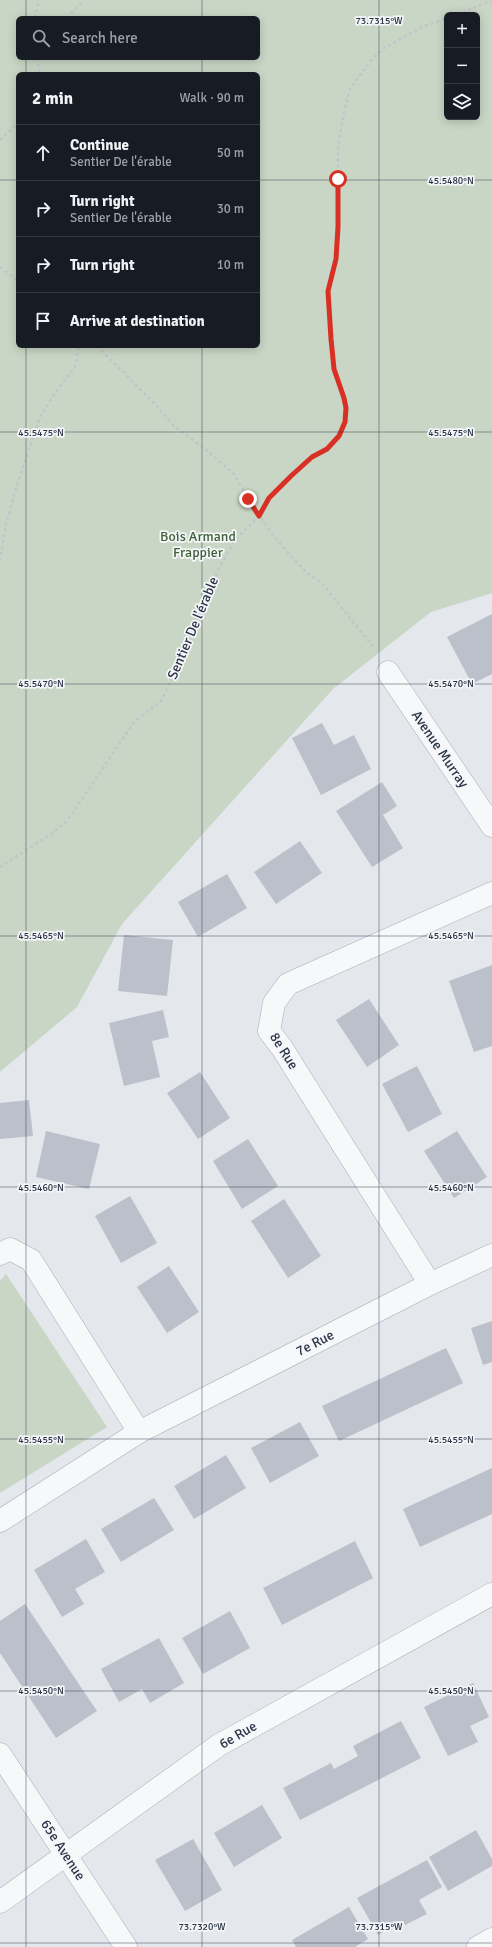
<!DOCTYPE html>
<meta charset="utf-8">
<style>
body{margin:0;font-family:Signika,sans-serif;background:#242831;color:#f1f3f6}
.controls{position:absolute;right:12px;top:12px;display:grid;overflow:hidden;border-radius:6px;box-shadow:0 2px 10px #0003}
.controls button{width:36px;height:36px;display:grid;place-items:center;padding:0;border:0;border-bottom:1px solid #363941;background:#171b24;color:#f1f3f6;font:20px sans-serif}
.stop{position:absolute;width:12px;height:12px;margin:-9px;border:3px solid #d93025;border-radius:50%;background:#fff}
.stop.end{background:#d93025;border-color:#fff;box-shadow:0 1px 4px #0008}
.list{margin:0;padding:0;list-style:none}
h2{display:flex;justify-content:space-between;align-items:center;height:52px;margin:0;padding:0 16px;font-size:17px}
h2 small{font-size:13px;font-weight:400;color:#9ea1a6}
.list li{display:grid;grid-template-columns:26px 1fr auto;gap:12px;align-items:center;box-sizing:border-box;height:56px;padding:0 16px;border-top:1px solid #363941}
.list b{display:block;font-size:15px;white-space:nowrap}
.list p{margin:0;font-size:13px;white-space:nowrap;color:#9ea1a6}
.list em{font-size:13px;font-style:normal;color:#9ea1a6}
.icon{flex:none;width:22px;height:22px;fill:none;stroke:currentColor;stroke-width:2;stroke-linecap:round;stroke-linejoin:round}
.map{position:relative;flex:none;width:492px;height:1947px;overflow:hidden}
.search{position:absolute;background:#171b24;box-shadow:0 2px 10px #0003;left:16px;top:16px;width:244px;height:44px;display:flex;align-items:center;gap:10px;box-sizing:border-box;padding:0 14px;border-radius:6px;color:#9ea1a6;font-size:15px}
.panel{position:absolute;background:#171b24;box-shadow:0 2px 10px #0003;left:16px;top:72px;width:244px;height:276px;border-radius:6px}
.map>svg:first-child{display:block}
.green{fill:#c9d6c5;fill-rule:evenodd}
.building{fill:#bbc0ca}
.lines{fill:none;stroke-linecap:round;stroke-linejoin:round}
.street-casing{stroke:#a9aeb7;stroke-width:23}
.path{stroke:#c2c5cb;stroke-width:2.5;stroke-dasharray:3 3;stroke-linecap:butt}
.street{stroke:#f7f8fa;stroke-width:22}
.route{stroke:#d93025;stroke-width:5}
.ticks{fill:none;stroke:#2b3445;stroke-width:1;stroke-opacity:0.45}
.labels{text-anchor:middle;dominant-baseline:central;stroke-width:3.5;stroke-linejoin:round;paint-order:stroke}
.park-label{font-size:14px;fill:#3f6138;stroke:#f4f6f9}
.street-label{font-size:14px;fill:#2b3445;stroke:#f4f6f9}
.ticks-label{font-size:10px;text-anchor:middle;fill:#2b3445;stroke:#f4f6f9;stroke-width:3.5;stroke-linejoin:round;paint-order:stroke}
</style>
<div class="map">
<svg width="492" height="1947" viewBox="0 0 492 1947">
<rect width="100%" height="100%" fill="#e4e7ec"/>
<path class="green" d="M0,0h492v593l-61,19 -98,77 -211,235 -45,83 -77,65zM447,15h30v102h-30zM18,18h240v40h-240zM18,74h240v272h-240z
M6,1274l101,153 -107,66v-212z"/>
<path class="building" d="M492,614v60l-20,10 -25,-47z
M322,723l12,22 20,-10 17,34 -50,26 -29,-57z
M382,782l15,24 -14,9 20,33 -31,19 -36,-56z
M300,841l22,32 -46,31 -22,-32z
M227,874l20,34 -49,29 -20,-35z
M124,935l49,5 -6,56 -49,-5z
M492,965v81l-18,6 -25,-71z
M369,999l30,46 -32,22 -31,-47z
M163,1010l6,27 -17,4 8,36 -36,9 -15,-63z
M417,1066l25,48 -34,18 -26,-48z
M200,1072l30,46 -32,21 -31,-46z
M29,1100l4,36 -33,3v-36z
M46,1131l54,13 -11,45 -53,-12z
M457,1131l30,46 -33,21 -30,-47z
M248,1139l30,47 -36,23 -29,-48z
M130,1196l27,47 -36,20 -26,-47z
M284,1199l37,57 -33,22 -37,-57z
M169,1266l30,46 -32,21 -30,-46z
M492,1321v41l-9,3 -12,-37z
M446,1348l17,35 -124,58 -17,-35z
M300,1422l19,34 -49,27 -19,-35z
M226,1455l20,33 -52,31 -20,-33z
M492,1468v46l-72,33 -17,-38z
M154,1498l20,32 -53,32 -20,-33z
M86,1539l19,33 -30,17 9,15 -22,13 -28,-47z
M355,1541l18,37 -91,47 -19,-37z
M25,1604l72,107 -41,27 -56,-85v-32z
M230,1611l20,37 -47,26 -21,-36z
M159,1638l25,45 -34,20 -8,-14 -23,13 -18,-33z
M473,1683l16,34 -19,9 8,16 -30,14 -24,-49z
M401,1721l20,37 -121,62 -17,-32 48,-25 3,6 24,-13 -5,-10z
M262,1805l20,33 -48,29 -20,-34z
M476,1830l16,29v7l-44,25 -19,-34z
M193,1839l29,51 -37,21 -30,-51z
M427,1860l15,27 -23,13 8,14 -22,11 -2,-4 -25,14 -21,-37z
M349,1907l19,32 -13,8h-59l-4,-7z"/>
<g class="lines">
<g class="street-casing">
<path id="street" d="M388,672l104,154
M0,1254l10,-5 21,11 108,172
M430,1284l-148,-236 -13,-17 5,-28 14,-19 204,-91
M0,1521l139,-89 291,-148 62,-29
M0,1754l126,193
M0,1902l219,-157 273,-151
M478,1947l14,-8"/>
</g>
<path class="path" d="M457,15l35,-15
M35,18l4,-18
M67,18l17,-18
M37,58l3,16
M0,140l18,-17
M0,267l18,14
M97,346l57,57 19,22 31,23 29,25 26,43 23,30 25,27 14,9 54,67
M0,561l6,-37 11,-39 23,-68 17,-27 18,-23 4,-21
M0,867l51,-33 16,-13 68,-100 26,-20 20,-41 15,-41 24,-53 15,-26 24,-24 10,-18 22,-23 22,-18 14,-8 12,-13 6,-14 1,-14 -12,-39 -3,-30 -3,-48 8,-32 2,-32v-81l6,-34 6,-23 22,-30 12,-11 36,-20 27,-10"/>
<use href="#street" class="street"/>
</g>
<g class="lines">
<path class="route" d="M248,499l11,17 10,-18 22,-22 21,-19 15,-8 12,-13 6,-14 1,-14 -2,-10 -10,-29 -3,-30 -3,-48 8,-32 2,-32v-48"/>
</g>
<path class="ticks" d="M26,0v18M202,0v18M379,0v1947M26,58v16M202,58v16M0,180h18M258,180h234M26,346v1601M202,346v1601M0,432h492M0,684h492M0,936h492M0,1187h492M0,1439h492M0,1691h492M0,1943h492"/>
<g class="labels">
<g class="park-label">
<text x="198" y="536">Bois Armand<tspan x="198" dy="16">Frappier</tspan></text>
</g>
<g class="street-label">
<text transform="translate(193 628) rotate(-67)">Sentier De l'érable</text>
<text transform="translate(440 749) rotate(56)">Avenue Murray</text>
<text transform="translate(284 1051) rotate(58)">8e Rue</text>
<text transform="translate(315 1343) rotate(-27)">7e Rue</text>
<text transform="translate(238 1735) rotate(-30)">6e Rue</text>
<text transform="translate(63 1850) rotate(57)">65e Avenue</text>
</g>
</g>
<g class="ticks-label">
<text x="379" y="24">73.7315°W</text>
<text x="451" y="184">45.5480°N</text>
<text x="41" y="436">45.5475°N</text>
<text x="451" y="436">45.5475°N</text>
<text x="41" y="687">45.5470°N</text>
<text x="451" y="687">45.5470°N</text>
<text x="41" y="939">45.5465°N</text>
<text x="451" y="939">45.5465°N</text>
<text x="41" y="1191">45.5460°N</text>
<text x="451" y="1191">45.5460°N</text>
<text x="41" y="1443">45.5455°N</text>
<text x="451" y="1443">45.5455°N</text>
<text x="41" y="1694">45.5450°N</text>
<text x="451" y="1694">45.5450°N</text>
<text x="202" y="1930">73.7320°W</text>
<text x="379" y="1930">73.7315°W</text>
</g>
</svg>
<div class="controls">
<button>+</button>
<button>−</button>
<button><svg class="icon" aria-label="layers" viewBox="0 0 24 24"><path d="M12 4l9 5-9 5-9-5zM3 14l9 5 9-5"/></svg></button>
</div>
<div class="stop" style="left:338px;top:179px"></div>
<div class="stop end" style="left:248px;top:499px"></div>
<div class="search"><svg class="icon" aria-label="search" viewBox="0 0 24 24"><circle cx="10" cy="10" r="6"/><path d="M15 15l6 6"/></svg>Search here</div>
<section class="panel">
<h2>2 min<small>Walk · 90 m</small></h2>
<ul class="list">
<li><svg class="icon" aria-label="ahead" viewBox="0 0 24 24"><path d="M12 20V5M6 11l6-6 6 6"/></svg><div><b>Continue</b><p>Sentier De l'érable</p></div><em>50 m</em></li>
<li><svg class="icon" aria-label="right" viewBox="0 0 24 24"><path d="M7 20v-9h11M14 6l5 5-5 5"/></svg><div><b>Turn right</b><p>Sentier De l'érable</p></div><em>30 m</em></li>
<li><svg class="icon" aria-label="right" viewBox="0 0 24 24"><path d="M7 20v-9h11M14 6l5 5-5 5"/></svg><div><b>Turn right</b></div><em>10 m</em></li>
<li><svg class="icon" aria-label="arrive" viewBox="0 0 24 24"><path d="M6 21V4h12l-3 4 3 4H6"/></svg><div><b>Arrive at destination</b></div></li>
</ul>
</section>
</div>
